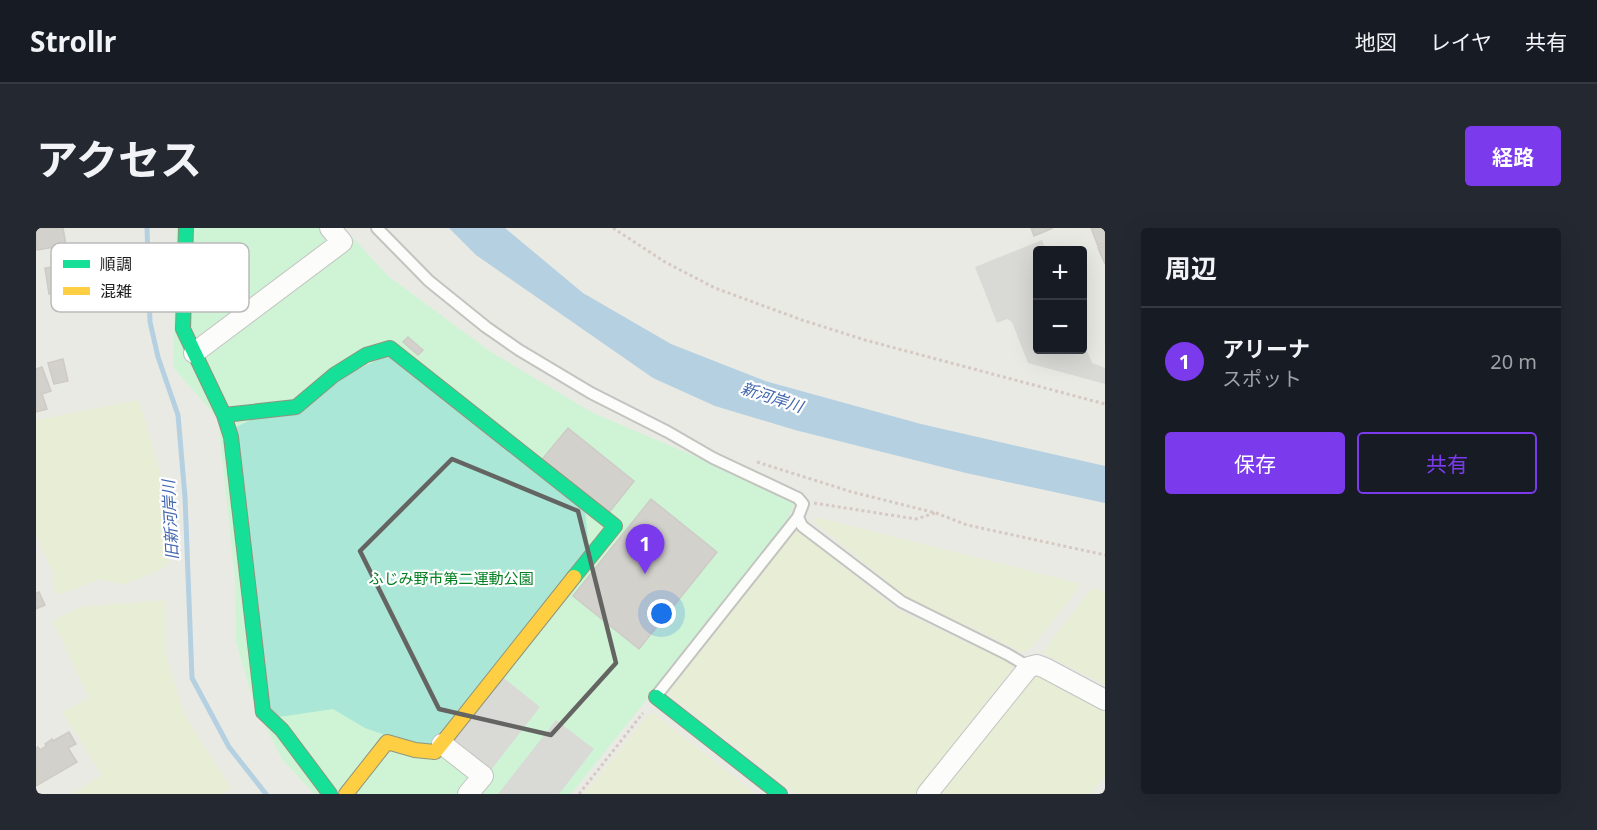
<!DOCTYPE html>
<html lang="ja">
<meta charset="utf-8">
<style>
body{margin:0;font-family:"Noto Sans","Noto Sans JP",sans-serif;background:#242831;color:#f1f3f6}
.controls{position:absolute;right:18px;top:18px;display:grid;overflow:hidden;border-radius:6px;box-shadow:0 6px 24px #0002}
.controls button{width:54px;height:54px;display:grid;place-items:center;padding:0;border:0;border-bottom:2px solid #363941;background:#171b24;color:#f1f3f6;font:30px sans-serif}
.you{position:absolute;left:626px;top:386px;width:21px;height:21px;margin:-15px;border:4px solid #fff;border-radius:50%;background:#1a73e8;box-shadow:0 0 0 9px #1a73e833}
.badge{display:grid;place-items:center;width:39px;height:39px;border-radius:50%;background:#7c3aed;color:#fff;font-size:20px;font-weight:700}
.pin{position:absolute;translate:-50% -50px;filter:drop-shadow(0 2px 3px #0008)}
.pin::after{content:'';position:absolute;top:32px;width:21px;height:18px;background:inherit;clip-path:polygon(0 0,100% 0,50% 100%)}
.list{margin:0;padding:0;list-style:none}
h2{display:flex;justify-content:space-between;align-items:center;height:78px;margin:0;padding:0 24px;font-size:26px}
h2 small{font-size:20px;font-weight:400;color:#9ea1a6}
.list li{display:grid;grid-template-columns:39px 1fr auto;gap:18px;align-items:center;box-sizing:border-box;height:108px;padding:0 24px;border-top:2px solid #363941}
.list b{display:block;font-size:22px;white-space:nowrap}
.list p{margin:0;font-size:20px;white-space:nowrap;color:#9ea1a6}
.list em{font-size:20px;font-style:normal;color:#9ea1a6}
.actions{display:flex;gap:12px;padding:18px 24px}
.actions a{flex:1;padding:14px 0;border:2px solid #7c3aed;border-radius:6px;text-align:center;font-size:21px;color:#7c3aed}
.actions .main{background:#7c3aed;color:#fff}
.map{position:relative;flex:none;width:1069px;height:566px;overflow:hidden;border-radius:6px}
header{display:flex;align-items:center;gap:36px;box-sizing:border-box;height:84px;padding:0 30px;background:#171b24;border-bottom:2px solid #363941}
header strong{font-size:28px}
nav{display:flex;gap:33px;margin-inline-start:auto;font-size:21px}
.intro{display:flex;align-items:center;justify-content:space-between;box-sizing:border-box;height:144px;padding:0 36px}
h1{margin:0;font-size:42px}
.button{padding:15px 27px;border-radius:6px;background:#7c3aed;color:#fff;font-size:21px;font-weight:700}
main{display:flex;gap:36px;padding:0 36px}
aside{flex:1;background:#171b24;border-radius:6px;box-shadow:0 6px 24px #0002}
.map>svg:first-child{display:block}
.farmland{fill:#e8edd5}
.park{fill:#cef4d5}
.pitch{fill:#abe7d7}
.parking{fill:#d9d9d6}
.water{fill:#b4d0e1}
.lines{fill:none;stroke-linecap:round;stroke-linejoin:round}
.stream{stroke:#b4d0e1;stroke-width:5}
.building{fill:#d3d1cc;stroke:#cecbc5;stroke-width:1.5}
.lane-casing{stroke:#c3c3c0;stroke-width:14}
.street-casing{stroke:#c3c3c0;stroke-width:22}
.fast-casing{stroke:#8f957c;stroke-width:16}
.slow-casing{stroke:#8f957c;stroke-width:16}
.path{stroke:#d6c9c3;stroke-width:3;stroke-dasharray:3 3;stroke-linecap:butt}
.lane{stroke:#fcfcfb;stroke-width:10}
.street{stroke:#fcfcfb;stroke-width:20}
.fast{stroke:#16e098;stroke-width:14}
.slow{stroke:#ffcf43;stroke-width:14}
.marked{fill:none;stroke:#646462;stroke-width:4.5;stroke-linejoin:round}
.labels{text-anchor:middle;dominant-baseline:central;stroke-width:4.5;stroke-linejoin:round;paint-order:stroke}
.park-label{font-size:15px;fill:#038022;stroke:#fff}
.water-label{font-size:16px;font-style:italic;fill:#4267b1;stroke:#fff}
.key{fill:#fff;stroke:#bbb;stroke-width:1.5}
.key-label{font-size:16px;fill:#1c1c1c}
</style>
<header>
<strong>Strollr</strong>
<nav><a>地図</a><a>レイヤ</a><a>共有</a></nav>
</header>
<div class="intro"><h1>アクセス</h1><a class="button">経路</a></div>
<main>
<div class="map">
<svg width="1069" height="566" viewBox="0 0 1069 566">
<rect width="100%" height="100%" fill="#eaeae4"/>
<path class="farmland" d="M103,172l22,76 11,78 -4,9 -8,7 -37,15 -23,-6 -40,15 -6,-4 -1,-17 -17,-38v-115z
M779,289l263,66 -2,8 -44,56 -9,6 -119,-58 -91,-74z
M759,301l103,81 117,55 -100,129h-119l-127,-100v-7z
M1056,360l13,3v94l-63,-32z
M129,372l1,56 19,60 46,72 -9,6h-150l30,-19 -40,-63 27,-14 -36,-77 27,-14z
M1002,449l67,35v64l-14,18h-151l89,-116z
M613,486h6l101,80h-172z"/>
<path class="park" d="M140,0h168l44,48 103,76 100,60 115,49 89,42 -13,28 -211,263h-257l-32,-35 -28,-55 -18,-62 -1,-62 -17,-161 -45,-52z"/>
<path class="pitch" d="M352,127l197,155 4,39 -156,197 -45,-10 -23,-8 -32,-19 -54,8 -11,-8 -34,-281z"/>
<path class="parking" d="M1006,12l4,10h-8v100h44l1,-9 9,22 13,5v16l-77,-21 -16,-41 -5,-3 -10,4 -22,-56z
M464,447l40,32 -53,68 -41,-32z
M520,492l38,29 -35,45h-61z"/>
<path class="water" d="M413,0h56l78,65 88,51 94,37 156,43 184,42v37l-139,-30 -171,-43 -80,-24 -62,-28 -177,-123z"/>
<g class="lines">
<path class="stream" d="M111,0l3,94 8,35 20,58 7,82 7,181 37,69 37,47"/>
</g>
<path class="building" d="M0,0h27l3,17 -29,5z
M995,0h22l-19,8z
M1055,0h14v15l-7,3z
M1069,17v19l-7,-16z
M47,34l4,25 -38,7 -4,-26z
M372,109l15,13 -5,5 -15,-13z
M27,131l5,22 -14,3 -6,-21z
M6,139l9,24 -9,3 5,15 -11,3v-43z
M532,200l66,53 -27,34 -67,-53z
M615,271l66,53 -78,97 -66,-53z
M3,364l6,13 -9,4v-16z
M33,504l7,12 -8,4 9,14 -41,24v-38l2,-1 2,3 6,-4 -1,-2 7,-5 1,2z"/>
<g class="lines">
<g class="lane-casing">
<path id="lane" d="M341,0l52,53 57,46 33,23 72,43 77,39 45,26 85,40 5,6 -5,13 -141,178
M762,289l4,9 100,76 105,52 22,13"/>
</g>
<g class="street-casing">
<path id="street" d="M158,125l148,-111 -12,-14
M406,516l41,32 -15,18
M891,566l102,-127 8,-2 8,3 60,32"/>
</g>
<g class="fast-casing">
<path id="fast" d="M150,0l-3,101 41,86 7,22 32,275 19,18 48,64
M188,187l72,-8 38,-32 32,-20 24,-7 225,178 -41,51
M620,469l124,97"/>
</g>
<g class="slow-casing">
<path id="slow" d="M310,566l41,-52 28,8 20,2 139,-175"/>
</g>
<path class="path" d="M577,0l52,34 50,26 87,32 63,20 240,64
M721,234l95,30 84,21 31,12 138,30
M778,275l102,16 19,-6
M543,566l64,-81"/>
<use href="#lane" class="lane"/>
<use href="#street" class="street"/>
<use href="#fast" class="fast"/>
<use href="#slow" class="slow"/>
</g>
<path class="marked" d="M416,231l126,52 38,152 -65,72 -112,-26 -79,-158z"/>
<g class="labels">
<g class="park-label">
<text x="415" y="350">ふじみ野市第二運動公園</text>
</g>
<g class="water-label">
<text transform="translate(736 169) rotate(18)">新河岸川</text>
<text transform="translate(134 292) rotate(-93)">旧新河岸川</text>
</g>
</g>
<rect x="15" y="15" width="198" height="69" rx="9" class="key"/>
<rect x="27" y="32" width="27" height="8" fill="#16e098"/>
<rect x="27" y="59" width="27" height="8" fill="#ffcf43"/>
<g class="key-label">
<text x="64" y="42">順調</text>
<text x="64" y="69">混雑</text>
</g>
</svg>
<div class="controls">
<button>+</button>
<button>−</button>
</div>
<div class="you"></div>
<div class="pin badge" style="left:609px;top:346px">1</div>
</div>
<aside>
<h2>周辺<small></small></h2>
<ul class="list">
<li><span class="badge">1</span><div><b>アリーナ</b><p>スポット</p></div><em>20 m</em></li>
</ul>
<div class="actions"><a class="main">保存</a><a>共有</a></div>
</aside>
</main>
